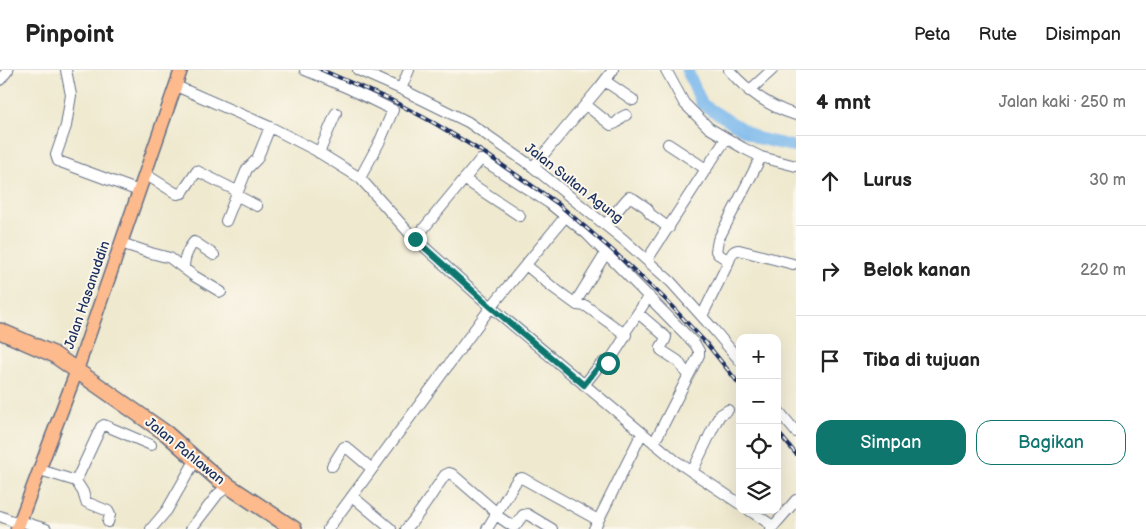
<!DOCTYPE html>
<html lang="id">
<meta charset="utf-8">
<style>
body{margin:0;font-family:"Balsamiq Sans",sans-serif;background:#f6f6f6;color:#222}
.controls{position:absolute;right:15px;bottom:15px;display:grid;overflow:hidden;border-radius:10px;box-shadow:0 5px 20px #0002}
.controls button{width:45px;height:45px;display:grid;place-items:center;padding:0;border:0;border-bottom:1px solid #e0e0e0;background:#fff;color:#222;font:25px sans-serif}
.stop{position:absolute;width:15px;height:15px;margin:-11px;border:4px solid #0f766e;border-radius:50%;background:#fff}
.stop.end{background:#0f766e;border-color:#fff;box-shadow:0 1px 5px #0008}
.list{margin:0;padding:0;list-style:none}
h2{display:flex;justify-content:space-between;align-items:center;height:65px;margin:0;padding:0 20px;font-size:21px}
h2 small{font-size:16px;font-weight:400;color:#767676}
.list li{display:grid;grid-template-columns:32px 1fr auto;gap:15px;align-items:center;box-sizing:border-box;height:90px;padding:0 20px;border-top:1px solid #e0e0e0}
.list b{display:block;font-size:19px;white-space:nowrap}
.list em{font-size:16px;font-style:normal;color:#767676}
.actions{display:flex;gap:10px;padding:15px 20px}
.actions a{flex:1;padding:11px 0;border:1px solid #0f766e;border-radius:15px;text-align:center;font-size:18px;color:#0f766e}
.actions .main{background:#0f766e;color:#fff}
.icon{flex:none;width:28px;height:28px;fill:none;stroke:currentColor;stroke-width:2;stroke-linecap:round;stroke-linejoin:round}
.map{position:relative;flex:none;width:796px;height:459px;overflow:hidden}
header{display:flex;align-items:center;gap:30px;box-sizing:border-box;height:70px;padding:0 25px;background:#fff;border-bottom:1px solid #e0e0e0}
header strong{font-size:24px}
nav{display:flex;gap:28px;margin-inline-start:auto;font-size:18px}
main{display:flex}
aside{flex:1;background:#fff}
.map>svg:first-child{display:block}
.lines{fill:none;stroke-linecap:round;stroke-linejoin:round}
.river{stroke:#79b7ec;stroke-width:12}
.minor-casing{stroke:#657086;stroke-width:12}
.major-casing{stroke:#657086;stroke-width:15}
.highway-casing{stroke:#657086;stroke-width:18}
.minor{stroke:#fff;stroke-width:10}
.major{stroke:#fcba8d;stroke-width:12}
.highway{stroke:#fcba8d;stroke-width:15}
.rail-casing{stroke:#1b2f5e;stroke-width:4}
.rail{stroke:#fbf7ec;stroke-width:2;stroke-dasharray:5.5;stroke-linecap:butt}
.route{stroke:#0f766e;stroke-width:6}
.labels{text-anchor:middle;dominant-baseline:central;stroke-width:4;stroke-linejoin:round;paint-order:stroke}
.street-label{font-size:14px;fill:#1b2f5e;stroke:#fbf7ec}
</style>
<header>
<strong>Pinpoint</strong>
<nav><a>Peta</a><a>Rute</a><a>Disimpan</a></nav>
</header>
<main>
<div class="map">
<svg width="796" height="459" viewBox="0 0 796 459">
<rect width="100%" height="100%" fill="#fbf7ec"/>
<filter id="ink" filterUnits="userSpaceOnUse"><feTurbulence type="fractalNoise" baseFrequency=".02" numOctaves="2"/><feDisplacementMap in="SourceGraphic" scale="10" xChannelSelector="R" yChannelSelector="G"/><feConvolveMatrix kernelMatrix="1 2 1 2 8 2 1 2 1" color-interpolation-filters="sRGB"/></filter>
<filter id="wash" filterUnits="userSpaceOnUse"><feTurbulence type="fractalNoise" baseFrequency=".0096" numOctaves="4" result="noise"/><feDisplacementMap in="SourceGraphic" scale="20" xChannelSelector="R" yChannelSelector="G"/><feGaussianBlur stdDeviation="1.12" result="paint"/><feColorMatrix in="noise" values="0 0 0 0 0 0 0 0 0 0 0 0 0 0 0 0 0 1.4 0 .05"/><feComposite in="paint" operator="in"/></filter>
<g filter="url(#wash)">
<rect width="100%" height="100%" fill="#efe9cf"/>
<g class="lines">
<path class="river" d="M687,0l15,34 55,34 39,9"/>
</g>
</g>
<g filter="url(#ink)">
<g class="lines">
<g class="minor-casing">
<path id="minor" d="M66,0l5,25 -5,31 -10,29 2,6 81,30
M305,0l45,19 43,21 -13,31 -20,37
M358,0l43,19 67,33 65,45 91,73 47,42 44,49 25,30
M666,0l18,33 25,25 34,20 18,9 35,9
M729,0c18,21 41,37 67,45
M0,10l8,-10
M605,11l28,19
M176,16l94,41 45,23 45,28 51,57 80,72 185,154 64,43
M401,19l8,-19
M749,21l23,-21
M586,35l25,20 5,-2 6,-6 4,-2
M668,74l38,25
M319,83l17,-40
M533,97l67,-80 13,-17
M145,104l32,20 5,-1 15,-22 40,20
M464,109l56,37
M236,125l21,11
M226,151l17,-42 4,-10 10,-10 13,-32
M605,155l22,-26 2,-2 5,2 13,9 3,6 19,14
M415,169l65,-79h3l66,43 38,31 108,110 4,7v4l-45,88
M121,173l30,10 19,5 24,18 27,16
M647,190l59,-91 20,-30
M729,191c2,-5 3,-11 10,-11l54,14
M526,195l25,21 26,19 9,1 40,29
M184,198c0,-9 4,-19 10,-26l2,1 18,12
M575,233l31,-50
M638,243l28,24 -1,3 -4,7v3l17,11 10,15
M702,246l27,-55 -11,-7 -2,-3 2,-11 43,-83
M584,315l15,-19 5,-4 4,1 1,-1 16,-25 1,-6 23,-35
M777,339l19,23
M332,396l12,-19h2l26,22
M40,400l36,11 25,-54 3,-2 47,20
M692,402l24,-50 4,-7 8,-5
M76,411l7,11 3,10 22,9 2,4 -2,7
M352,426l39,33
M749,440l24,16
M496,445l16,11h3l8,-11 4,-1 25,15
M0,446l19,8
M20,451l26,8
M151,459l16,-19 29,-51
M191,459l27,-35 11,-8
M328,459l163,-222 74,-90
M406,459c15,-16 26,-36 39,-54l4,-2 3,1 45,39
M487,459l28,-46 3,-4 4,-1 76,42
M594,459l48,-96
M771,459l25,-29"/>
</g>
<g class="major-casing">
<path id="major" d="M17,459l60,-159 104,-300"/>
</g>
<g class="highway-casing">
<path id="highway" d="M0,261l53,23 114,80 51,45 76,50"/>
</g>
<use href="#minor" class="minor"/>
<use href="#major" class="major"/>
<use href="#highway" class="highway"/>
<g class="rail-casing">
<path id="rail" d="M322,0l69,30 43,23 52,31 71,49 55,47 52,48 43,46 33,41
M777,361l19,23"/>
</g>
<use href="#rail" class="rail"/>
</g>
</g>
<g class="lines" filter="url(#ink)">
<path class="route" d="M415,169l76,68 93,78 15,-19 5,-4 4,1"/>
</g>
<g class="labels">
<g class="street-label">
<text transform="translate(574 113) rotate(38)">Jalan Sultan Agung</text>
<text transform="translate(87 225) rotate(-71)">Jalan Hasanuddin</text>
<text transform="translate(185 381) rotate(39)">Jalan Pahlawan</text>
</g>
</g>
</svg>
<div class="controls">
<button>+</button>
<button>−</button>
<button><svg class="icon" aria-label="locate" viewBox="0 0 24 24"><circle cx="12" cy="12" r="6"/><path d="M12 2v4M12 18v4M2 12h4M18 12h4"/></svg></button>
<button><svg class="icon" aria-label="layers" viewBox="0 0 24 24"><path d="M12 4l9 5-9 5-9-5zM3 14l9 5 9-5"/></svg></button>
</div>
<div class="stop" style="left:608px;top:293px"></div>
<div class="stop end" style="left:415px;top:169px"></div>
</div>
<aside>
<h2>4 mnt<small>Jalan kaki · 250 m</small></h2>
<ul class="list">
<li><svg class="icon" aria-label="ahead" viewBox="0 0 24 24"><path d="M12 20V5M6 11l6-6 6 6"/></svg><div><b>Lurus</b></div><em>30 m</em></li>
<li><svg class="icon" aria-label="right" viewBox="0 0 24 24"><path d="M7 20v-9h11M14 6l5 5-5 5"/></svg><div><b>Belok kanan</b></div><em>220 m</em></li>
<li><svg class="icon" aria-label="arrive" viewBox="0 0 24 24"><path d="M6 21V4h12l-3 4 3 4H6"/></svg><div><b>Tiba di tujuan</b></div></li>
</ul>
<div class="actions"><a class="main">Simpan</a><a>Bagikan</a></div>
</aside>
</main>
